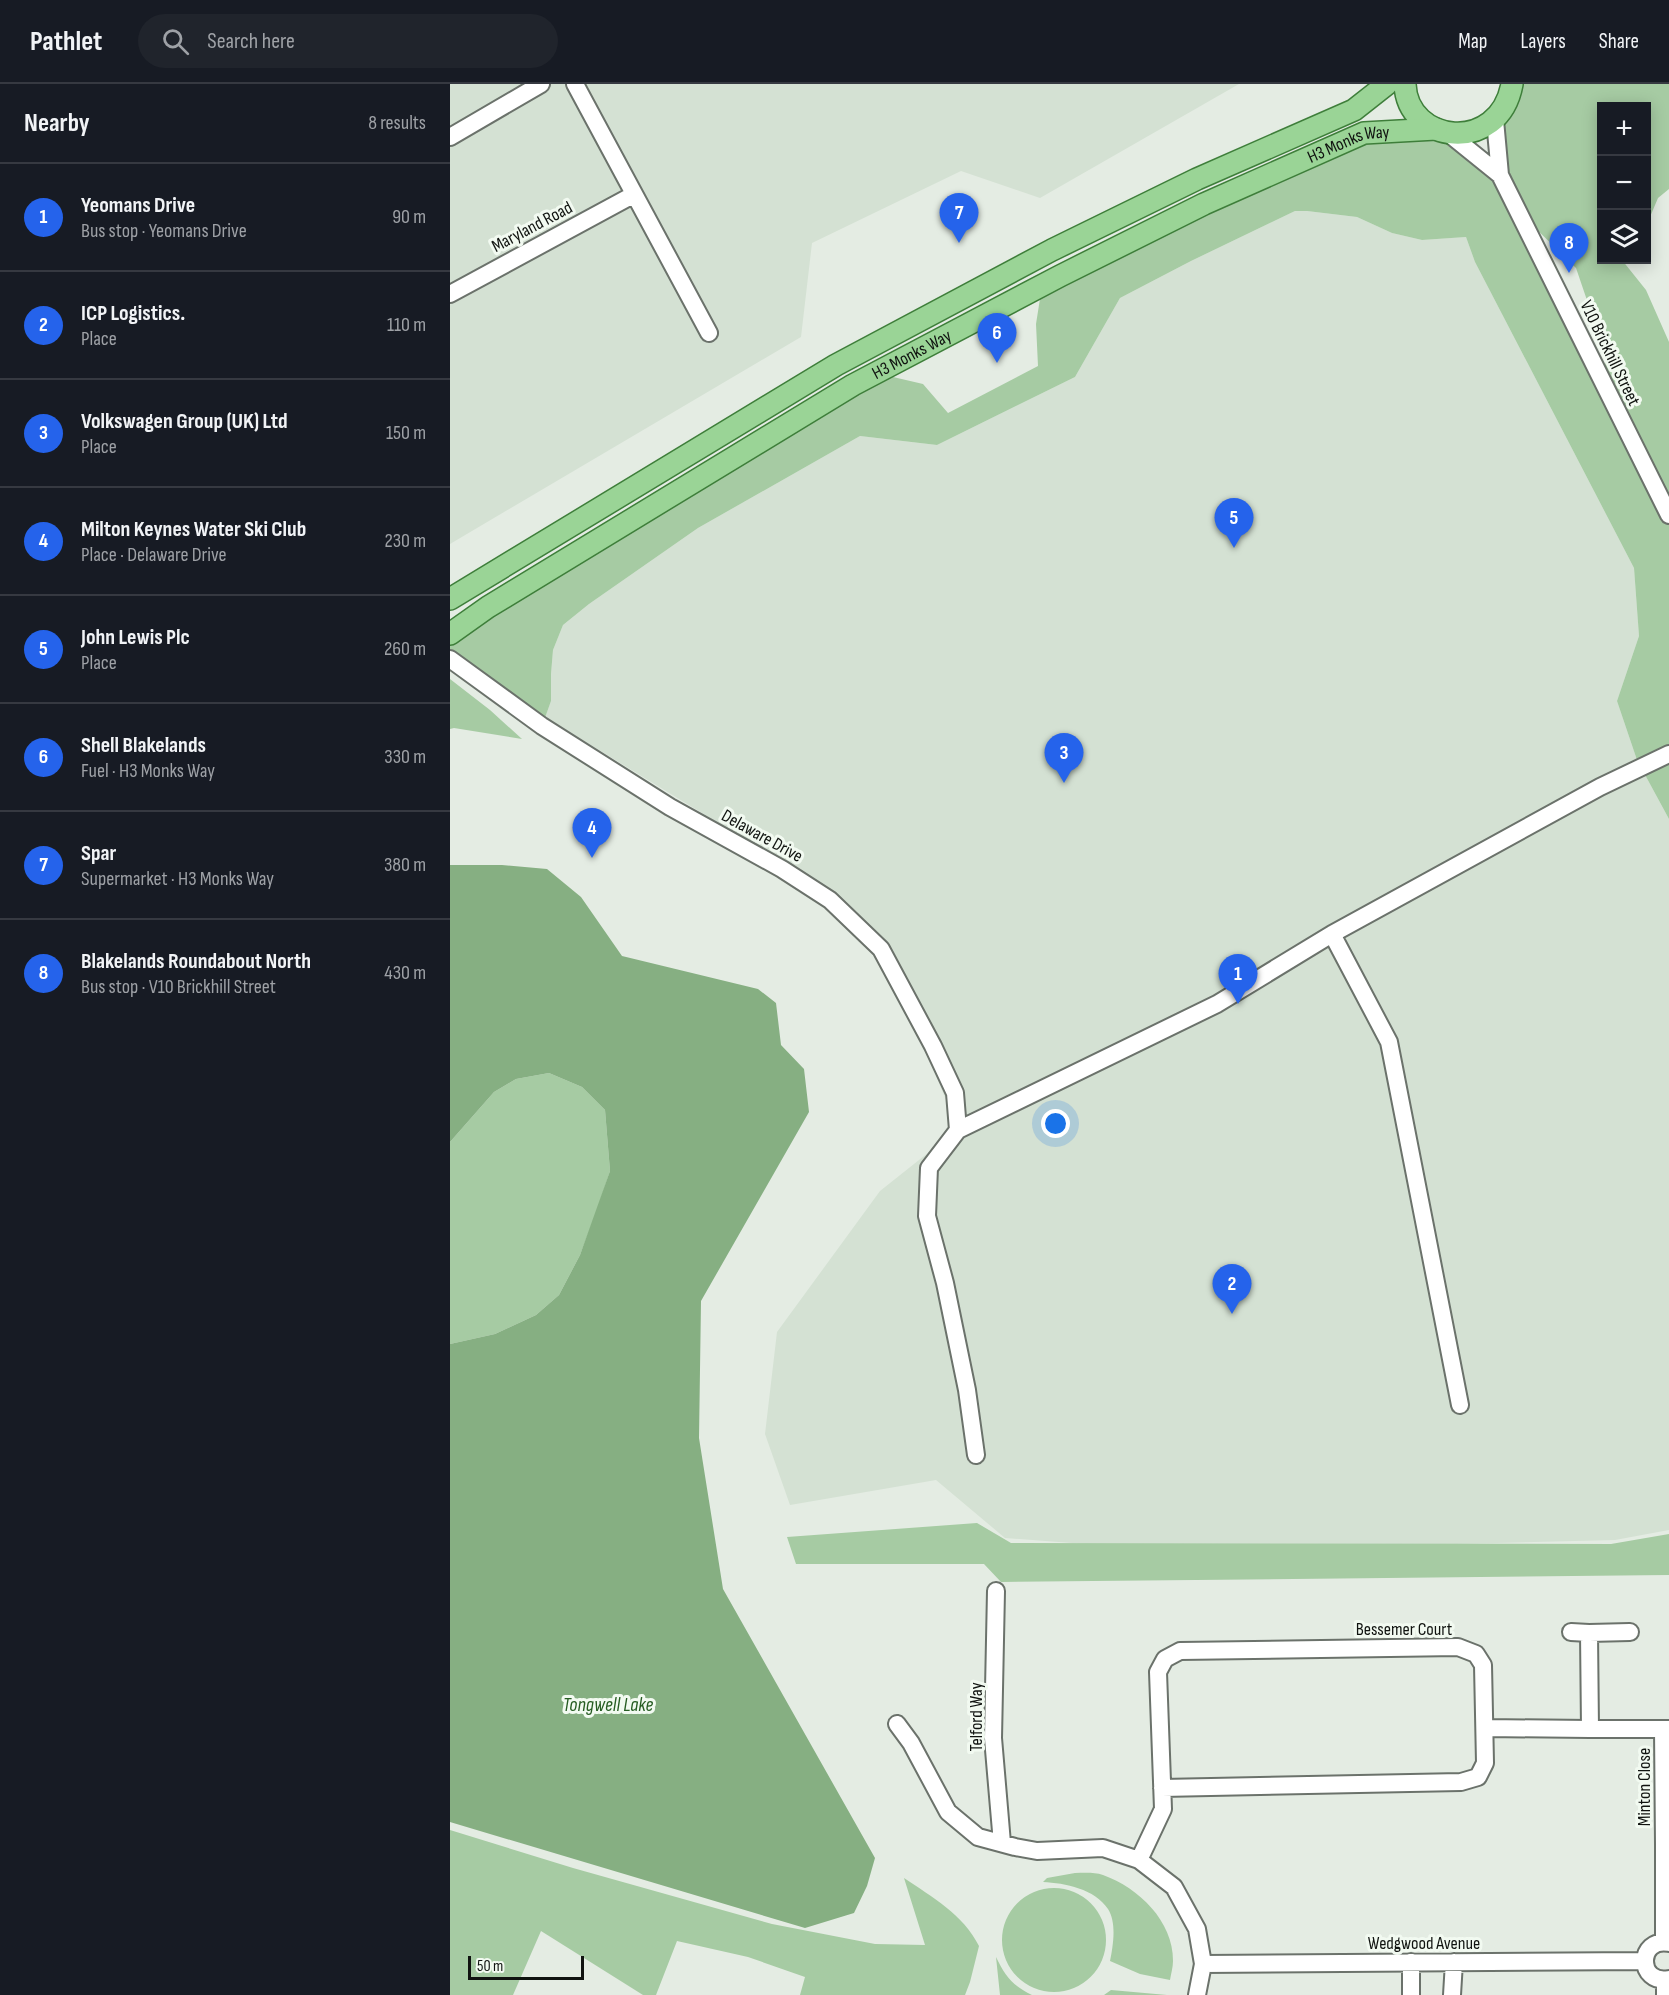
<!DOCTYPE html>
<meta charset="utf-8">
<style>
body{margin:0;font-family:"Sofia Sans Condensed",sans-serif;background:#20242c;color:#f1f3f6}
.controls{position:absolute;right:18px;top:18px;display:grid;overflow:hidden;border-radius:0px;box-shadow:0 3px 15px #0003}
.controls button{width:54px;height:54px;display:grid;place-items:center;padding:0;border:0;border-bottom:2px solid #363941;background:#171b24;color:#f1f3f6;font:30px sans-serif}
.scale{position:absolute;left:18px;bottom:15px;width:116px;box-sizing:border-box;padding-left:6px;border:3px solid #101310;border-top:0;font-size:16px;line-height:21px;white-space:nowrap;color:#101310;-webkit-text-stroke:4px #f2faf1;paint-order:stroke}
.you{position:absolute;left:606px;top:1040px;width:21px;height:21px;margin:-15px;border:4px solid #fff;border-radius:50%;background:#1a73e8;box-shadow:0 0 0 9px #1a73e833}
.badge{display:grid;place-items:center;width:39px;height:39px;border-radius:50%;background:#2563eb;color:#fff;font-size:20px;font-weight:700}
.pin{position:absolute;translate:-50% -50px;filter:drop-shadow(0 2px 3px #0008)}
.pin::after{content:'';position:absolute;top:32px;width:21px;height:18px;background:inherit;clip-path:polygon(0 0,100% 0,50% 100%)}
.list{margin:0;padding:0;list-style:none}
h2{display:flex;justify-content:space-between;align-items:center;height:78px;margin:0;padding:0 24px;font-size:26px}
h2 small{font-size:20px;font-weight:400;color:#9ea1a6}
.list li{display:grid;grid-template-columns:39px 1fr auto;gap:18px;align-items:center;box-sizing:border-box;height:108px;padding:0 24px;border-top:2px solid #363941}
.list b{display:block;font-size:22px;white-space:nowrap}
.list p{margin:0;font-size:20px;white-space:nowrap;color:#9ea1a6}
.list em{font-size:20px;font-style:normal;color:#9ea1a6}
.icon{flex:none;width:33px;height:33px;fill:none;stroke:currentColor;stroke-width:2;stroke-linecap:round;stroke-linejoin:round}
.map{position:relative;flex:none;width:1219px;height:1911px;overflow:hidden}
header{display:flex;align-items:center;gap:36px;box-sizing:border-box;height:84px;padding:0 30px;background:#171b24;border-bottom:2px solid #363941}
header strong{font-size:28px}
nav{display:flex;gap:33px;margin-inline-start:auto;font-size:21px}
.search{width:420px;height:54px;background:#20242c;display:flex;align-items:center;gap:15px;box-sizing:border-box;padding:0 21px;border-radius:33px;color:#9ea1a6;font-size:22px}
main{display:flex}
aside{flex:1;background:#171b24}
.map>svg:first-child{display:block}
.built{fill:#d4e1d3}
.green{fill:#a6cba3;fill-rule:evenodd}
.water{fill:#86af82}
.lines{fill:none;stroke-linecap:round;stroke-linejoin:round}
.minor-casing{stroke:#6b726b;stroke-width:20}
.major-casing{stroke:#3e7e3a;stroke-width:24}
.minor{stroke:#fff;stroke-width:16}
.major{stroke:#9ad496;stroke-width:21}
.labels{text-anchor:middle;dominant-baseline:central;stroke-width:6;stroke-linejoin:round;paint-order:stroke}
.street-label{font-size:18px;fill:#101310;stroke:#f2faf1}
.water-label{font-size:20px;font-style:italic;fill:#265d22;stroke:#f2faf1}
</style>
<header>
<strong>Pathlet</strong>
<div class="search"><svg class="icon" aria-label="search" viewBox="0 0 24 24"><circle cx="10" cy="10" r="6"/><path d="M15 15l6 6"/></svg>Search here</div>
<nav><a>Map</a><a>Layers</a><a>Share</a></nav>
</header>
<main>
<aside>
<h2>Nearby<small>8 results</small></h2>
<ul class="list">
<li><span class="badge">1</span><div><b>Yeomans Drive</b><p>Bus stop · Yeomans Drive</p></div><em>90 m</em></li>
<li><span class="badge">2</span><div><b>ICP Logistics.</b><p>Place</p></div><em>110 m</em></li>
<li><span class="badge">3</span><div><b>Volkswagen Group (UK) Ltd</b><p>Place</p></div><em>150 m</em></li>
<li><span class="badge">4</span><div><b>Milton Keynes Water Ski Club</b><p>Place · Delaware Drive</p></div><em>230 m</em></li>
<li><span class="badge">5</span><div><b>John Lewis Plc</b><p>Place</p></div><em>260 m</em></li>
<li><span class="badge">6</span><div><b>Shell Blakelands</b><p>Fuel · H3 Monks Way</p></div><em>330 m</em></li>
<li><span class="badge">7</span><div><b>Spar</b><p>Supermarket · H3 Monks Way</p></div><em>380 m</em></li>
<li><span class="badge">8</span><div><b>Blakelands Roundabout North</b><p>Bus stop · V10 Brickhill Street</p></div><em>430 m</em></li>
</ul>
</aside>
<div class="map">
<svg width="1219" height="1911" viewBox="0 0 1219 1911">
<rect width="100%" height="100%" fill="#e4ece3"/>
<path class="built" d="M0,0h789l-199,114 -79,-27 -149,72 -11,94 -351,207z
M845,127h12l50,6 35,16 30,7 44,-3 9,25 159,306 5,68 -22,65 20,59 32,59v711l-54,10 -438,11 -172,-13 -69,-58 -146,25 -25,-71 12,-102 103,-141 78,-62 -74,-179 -151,-118 -188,-115 6,-16v-27l2,-24 10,-25 26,-21 109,-76 162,-92 77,9 138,-68 45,-79 71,-37z"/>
<path class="green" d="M1064,0h155v105l-11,9 -11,26 -1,-118h-44v154h20l24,30 23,52v477l-32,-59 -20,-59 22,-65 -5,-68 -159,-306 -9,-25 -44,3 -30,-7 -35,-16 -50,-6h-12l-104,50 -71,37 -45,79 -138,68 -77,-9 -162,92 -109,76 -26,21 -10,25 -2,24v27l-9,25 -92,-67v-25l426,-261 47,11 25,29 90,-47 -2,-42 6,-38 322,-153 72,-4 64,45 -5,-54zM1071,130l55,54 30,88 -3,26z
M0,595l40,31 32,29 -68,-11 -4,1z
M99,989l33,14 23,23 5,61 -14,42 -16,42 -21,40 -23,20 -41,19 -45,10v-202l44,-50 22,-13z
M527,1439l34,20 600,1 58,-10v41l-668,7 -17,-18h-188l-9,-27z
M0,1746l123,38 199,56 103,20 50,1 -21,-67c28,19 59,36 75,68l-9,36 -5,13h-165l5,-18 -57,-20 -71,-16 -21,54h-13l-102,-64 -28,64h-63z
M625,1789c9,0 19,-1 28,2 36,13 70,46 70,86 0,6 -2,13 -3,19l-30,-6 -30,-13c3,-15 7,-38 -2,-52 -13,-20 -43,-26 -65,-27l4,-4z
M552 1856a52 52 0 1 1 104 0a52 52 0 1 1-104 0Z
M546,1873c9,19 17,29 36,38h-32z
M661,1906l56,5h-63z"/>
<path class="water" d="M0,781h52l45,4 34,28 41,59 136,33 18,14 5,42 23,24 5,43 -108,189 -2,137 24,151 152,269 -8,28 -13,27 -49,15 -355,-106v-478l45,-10 41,-19 23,-20 21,-40 30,-84 -5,-61 -23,-23 -33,-14 -33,6 -22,13 -44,50z"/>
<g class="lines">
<g class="minor-casing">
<path id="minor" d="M125,0l134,249
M1045,36l5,55 169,340
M998,49l52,42
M0,53l91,-53
M0,210l183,-99
M0,575l92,67 128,81 112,62 48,31 51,49 52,97 22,47 3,37
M882,850l57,108 71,363
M526,1371l-9,-65 -22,-107 -18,-67 2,-48 29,-38 259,-126 115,-70 268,-147 69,-33
M546,1507l-3,147 9,105
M1121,1548l18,1 41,-1
M1139,1549l1,96h73
M447,1640l14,19 37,69 30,25 37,10 22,4 66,-3 36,12 35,27 23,42 6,35 441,-3
M1035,1644l105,1
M1219,1645h-6l1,116h5
M1214,1761v97
M689,1776l24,-51 -5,-137 7,-13 15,-8 278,-4 18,7 7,11 2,98 -7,14 -17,5 -299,6
M1219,1859c-32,-6 -32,42 0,36
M961,1878v33
M747,1911l6,-31
M1002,1911l2,-33
M1215,1911v-15"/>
</g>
<g class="major-casing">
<g id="major">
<path d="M955,0c2,60 94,71 107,0"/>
<path d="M0,515l386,-234 216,-115 145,-71 157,-69 33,-26"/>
<path id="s1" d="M0,550l38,-27 365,-222 207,-109 144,-72 160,-71 72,-4"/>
</g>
</g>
<use href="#minor" class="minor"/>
<use href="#major" class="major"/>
</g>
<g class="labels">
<g class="street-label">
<text stroke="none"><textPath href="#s1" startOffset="1026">H3 Monks Way</textPath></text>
<text transform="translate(82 143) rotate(-28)">Maryland Road</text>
<text transform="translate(1160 269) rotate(64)">V10 Brickhill Street</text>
<text stroke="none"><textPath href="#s1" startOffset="540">H3 Monks Way</textPath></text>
<text transform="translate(312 752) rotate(29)">Delaware Drive</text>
<text x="954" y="1545">Bessemer Court</text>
<text transform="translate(526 1633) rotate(-90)">Telford Way</text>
<text transform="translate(1194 1703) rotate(-90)">Minton Close</text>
<text x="974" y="1859">Wedgwood Avenue</text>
</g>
<g class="water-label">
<text x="158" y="1621">Tongwell Lake</text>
</g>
</g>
</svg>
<div class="controls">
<button>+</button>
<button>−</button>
<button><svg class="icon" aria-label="layers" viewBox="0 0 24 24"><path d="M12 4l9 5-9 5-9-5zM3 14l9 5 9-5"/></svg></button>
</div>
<div class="scale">50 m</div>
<div class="you"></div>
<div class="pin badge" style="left:788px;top:920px">1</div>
<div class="pin badge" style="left:782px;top:1230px">2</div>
<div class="pin badge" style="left:614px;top:699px">3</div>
<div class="pin badge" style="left:142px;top:774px">4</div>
<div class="pin badge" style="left:784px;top:464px">5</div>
<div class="pin badge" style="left:547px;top:279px">6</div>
<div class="pin badge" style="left:509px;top:159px">7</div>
<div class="pin badge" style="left:1119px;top:189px">8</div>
</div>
</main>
